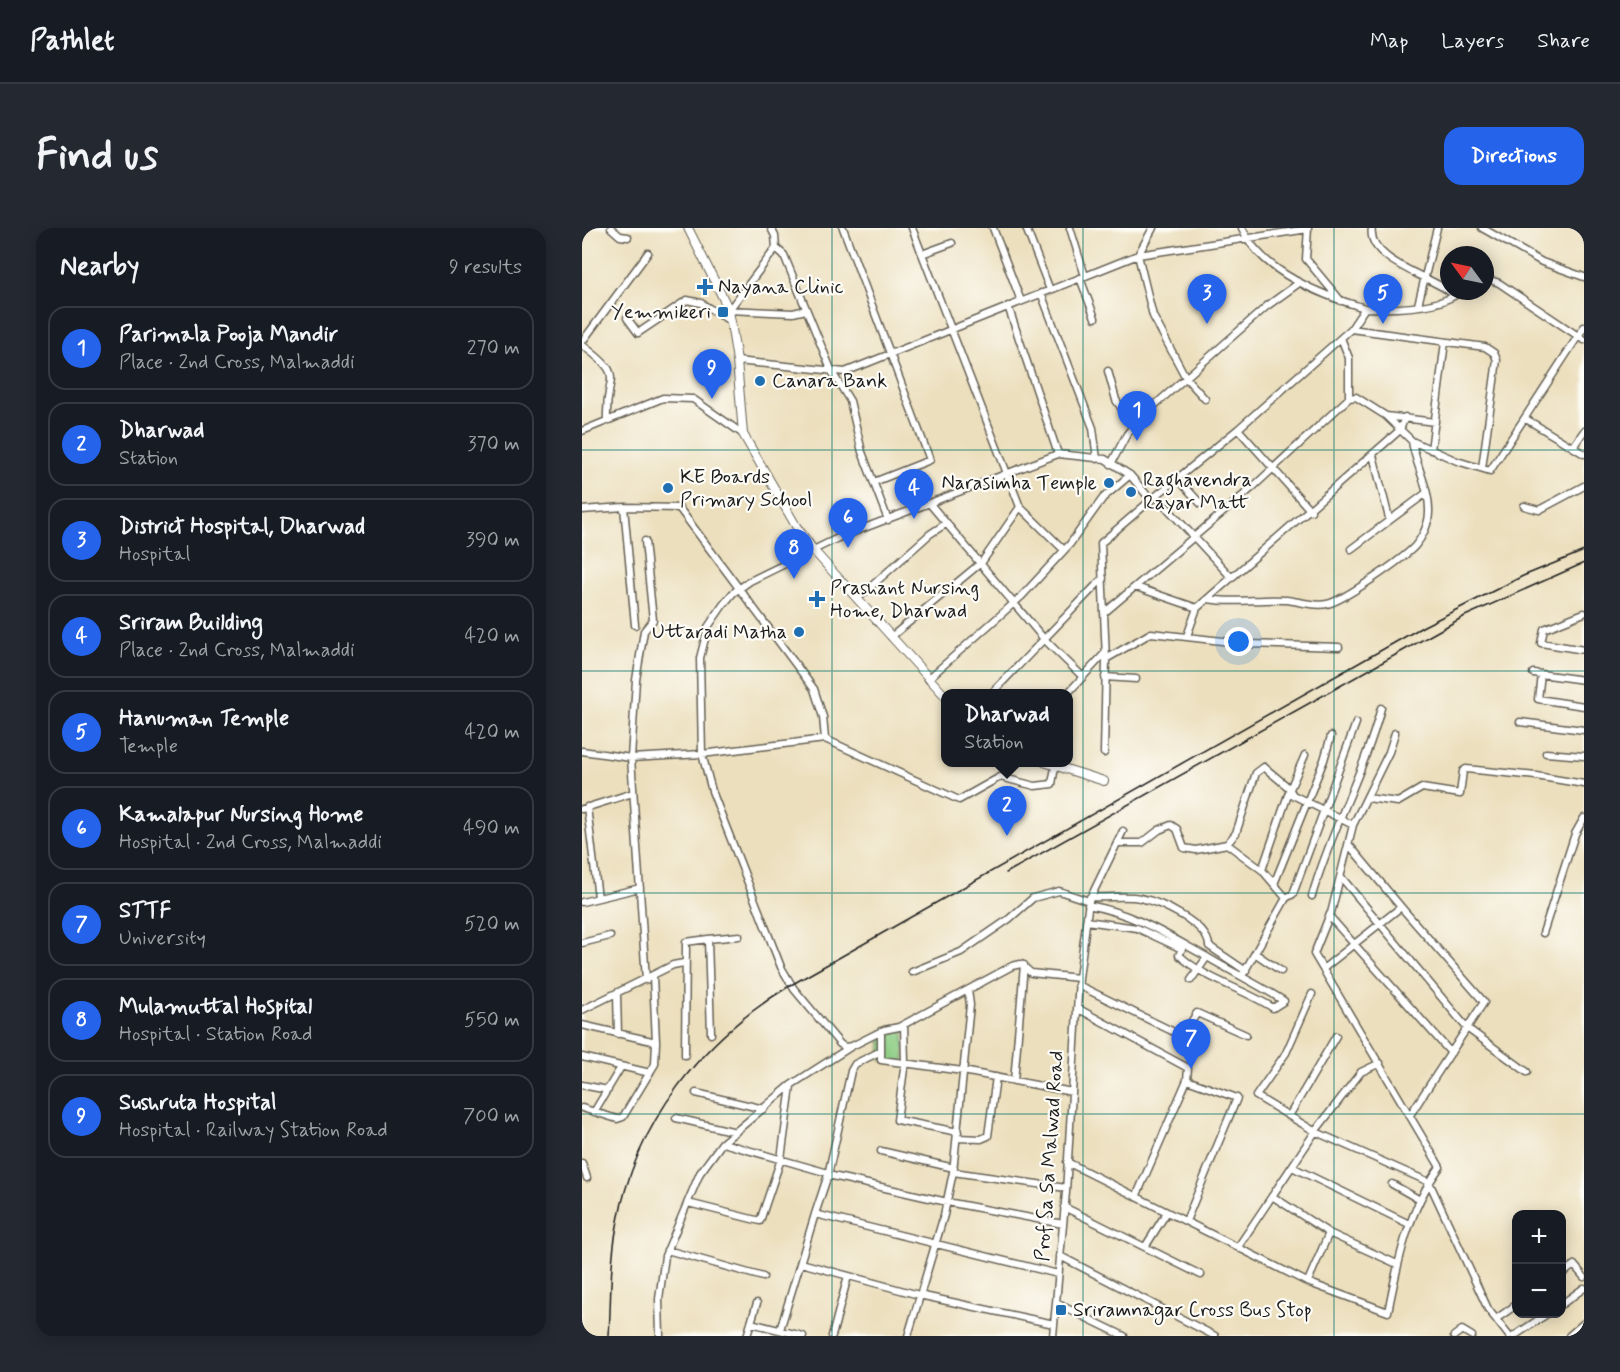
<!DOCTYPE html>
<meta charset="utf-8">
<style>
body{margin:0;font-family:Mynerve,sans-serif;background:#242831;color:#f1f3f6}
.controls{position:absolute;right:18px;bottom:18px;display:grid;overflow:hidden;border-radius:12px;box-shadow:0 3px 15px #0003}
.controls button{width:54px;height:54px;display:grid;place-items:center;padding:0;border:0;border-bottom:2px solid #363941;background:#171b24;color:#f1f3f6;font:30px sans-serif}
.compass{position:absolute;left:858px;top:18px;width:54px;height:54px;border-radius:50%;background:#171b24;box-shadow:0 3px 15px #0003;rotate:303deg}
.you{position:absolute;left:657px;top:414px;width:21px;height:21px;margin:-15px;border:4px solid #fff;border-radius:50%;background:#1a73e8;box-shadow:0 0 0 9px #1a73e833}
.badge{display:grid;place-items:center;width:39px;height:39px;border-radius:50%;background:#2563eb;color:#fff;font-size:20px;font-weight:700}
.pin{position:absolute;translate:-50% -50px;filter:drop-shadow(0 2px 3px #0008)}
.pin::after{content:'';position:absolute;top:32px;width:21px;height:18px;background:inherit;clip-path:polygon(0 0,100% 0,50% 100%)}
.popup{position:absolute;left:359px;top:461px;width:132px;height:78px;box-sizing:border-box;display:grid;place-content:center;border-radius:12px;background:#171b24;filter:drop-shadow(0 2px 4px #0005);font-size:20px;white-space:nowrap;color:#9ea1a6}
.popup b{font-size:22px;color:#f1f3f6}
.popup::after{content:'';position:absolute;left:50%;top:100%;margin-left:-12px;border:12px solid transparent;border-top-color:#171b24}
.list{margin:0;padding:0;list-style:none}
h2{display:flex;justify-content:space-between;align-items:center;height:78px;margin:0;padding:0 24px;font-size:26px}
h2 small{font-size:20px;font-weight:400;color:#9ea1a6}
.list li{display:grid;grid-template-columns:39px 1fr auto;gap:18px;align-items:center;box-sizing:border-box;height:84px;margin:0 12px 12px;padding:0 12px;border:2px solid #363941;border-radius:18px}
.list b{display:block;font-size:22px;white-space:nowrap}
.list p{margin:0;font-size:20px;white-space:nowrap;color:#9ea1a6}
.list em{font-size:20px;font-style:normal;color:#9ea1a6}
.map{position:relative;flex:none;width:1002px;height:1108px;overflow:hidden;border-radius:18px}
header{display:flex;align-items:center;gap:36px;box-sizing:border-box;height:84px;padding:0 30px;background:#171b24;border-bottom:2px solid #363941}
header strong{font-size:28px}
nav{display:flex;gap:33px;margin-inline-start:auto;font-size:21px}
.intro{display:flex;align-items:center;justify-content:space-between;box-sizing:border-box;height:144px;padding:0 36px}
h1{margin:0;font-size:42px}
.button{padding:15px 27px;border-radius:18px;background:#2563eb;color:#fff;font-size:21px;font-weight:700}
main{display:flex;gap:36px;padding:0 36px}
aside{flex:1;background:#171b24;border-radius:18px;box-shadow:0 3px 15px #0003}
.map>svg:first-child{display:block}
.green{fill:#8ece85;stroke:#557550;stroke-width:1.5}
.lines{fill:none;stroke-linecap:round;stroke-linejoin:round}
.minor-casing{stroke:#656054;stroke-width:9}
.major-casing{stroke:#656054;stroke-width:10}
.minor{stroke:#fff;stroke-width:6}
.major{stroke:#fff;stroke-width:8}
.rail{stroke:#1c1c1c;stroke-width:1.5}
.grid{fill:none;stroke:#0f766e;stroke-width:1.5;stroke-opacity:0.55}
.poi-dot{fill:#1f6fb2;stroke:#fdfcf7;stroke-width:2}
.labels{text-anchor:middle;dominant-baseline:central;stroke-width:4.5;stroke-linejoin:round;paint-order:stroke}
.poi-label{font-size:20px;fill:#1c1c1c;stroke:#fdfcf7;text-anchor:start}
.street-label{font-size:20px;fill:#1c1c1c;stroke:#fdfcf7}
</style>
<header>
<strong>Pathlet</strong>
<nav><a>Map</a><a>Layers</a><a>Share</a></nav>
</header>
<div class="intro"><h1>Find us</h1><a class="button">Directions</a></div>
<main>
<aside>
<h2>Nearby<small>9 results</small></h2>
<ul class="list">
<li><span class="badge">1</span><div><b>Parimala Pooja Mandir</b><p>Place · 2nd Cross, Malmaddi</p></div><em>270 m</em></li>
<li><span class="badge">2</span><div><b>Dharwad</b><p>Station</p></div><em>370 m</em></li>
<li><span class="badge">3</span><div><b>District Hospital, Dharwad</b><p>Hospital</p></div><em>390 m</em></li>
<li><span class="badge">4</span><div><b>Sriram Building</b><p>Place · 2nd Cross, Malmaddi</p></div><em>420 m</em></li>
<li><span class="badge">5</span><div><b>Hanuman Temple</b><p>Temple</p></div><em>420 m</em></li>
<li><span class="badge">6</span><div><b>Kamalapur Nursing Home</b><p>Hospital · 2nd Cross, Malmaddi</p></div><em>490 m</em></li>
<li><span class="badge">7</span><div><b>STTF</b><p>University</p></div><em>520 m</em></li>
<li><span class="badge">8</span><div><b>Mulamuttal Hospital</b><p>Hospital · Station Road</p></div><em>550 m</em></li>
<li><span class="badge">9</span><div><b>Sushruta Hospital</b><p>Hospital · Railway Station Road</p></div><em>700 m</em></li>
</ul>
</aside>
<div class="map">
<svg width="1002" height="1108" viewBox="0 0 1002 1108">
<rect width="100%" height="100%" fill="#fdfcf7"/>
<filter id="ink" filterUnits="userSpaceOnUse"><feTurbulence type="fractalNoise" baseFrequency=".0167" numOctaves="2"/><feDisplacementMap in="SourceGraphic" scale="12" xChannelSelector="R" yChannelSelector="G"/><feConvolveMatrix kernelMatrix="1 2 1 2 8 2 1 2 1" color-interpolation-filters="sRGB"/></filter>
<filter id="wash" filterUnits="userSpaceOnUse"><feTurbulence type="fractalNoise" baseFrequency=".008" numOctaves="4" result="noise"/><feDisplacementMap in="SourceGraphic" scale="24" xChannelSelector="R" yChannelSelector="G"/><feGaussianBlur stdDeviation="1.35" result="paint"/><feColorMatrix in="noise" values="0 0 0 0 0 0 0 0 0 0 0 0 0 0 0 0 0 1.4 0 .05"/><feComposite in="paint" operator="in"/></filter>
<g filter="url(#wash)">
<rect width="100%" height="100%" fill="#ecdfbd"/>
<path class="green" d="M322,796l1,38 -24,-2v-29z"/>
</g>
<g filter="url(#ink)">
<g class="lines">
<g class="minor-casing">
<path id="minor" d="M29,0l9,8 8,1
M261,0l87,232 -56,22
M330,0l108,279 44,43
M411,0l28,73
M444,0l24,62
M488,0l15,48
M571,0l-15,27 15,61 33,62 19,21
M660,0c19,44 81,68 123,80
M726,0l-2,31 35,42
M790,0c-6,31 56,48 77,63
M900,0l60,34 42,15
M194,20l8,7 48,117 18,29 12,51 26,68
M340,26l30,-11
M498,50l15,40
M903,50l14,5 85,57
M459,65l52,135 4,31
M836,77l19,-77
M426,78l50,148
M147,82l47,-62 -1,-12 -4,-8
M147,82l64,3 13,-3
M45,90l11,15 49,-33 14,3 29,18
M769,101l134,18 9,6 3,7 -15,108
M759,110l8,20v40
M0,114l66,-89
M0,117c46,34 23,28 25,74
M155,133l108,11 293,-117 170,-26
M526,143l8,29 17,26
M804,188l26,25 45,20 33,10 94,-144
M944,191l58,35
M656,201l73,82
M0,203l81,-33 30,1 50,35
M991,219l11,-16
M849,222l14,-108
M791,227l16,63
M529,236l16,-30 12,-15 128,-113 32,-23
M595,250l24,26
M574,268l76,82
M348,276l114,135 39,38
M942,278l15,4 45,-24
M42,279l11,118
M0,282l42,-3 55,1 135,181 9,28 2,22
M63,313l8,79 -9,11 -8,49 -5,78 15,222
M769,321l74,-55
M554,359l61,21
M275,371l73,-65 17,-11
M626,371c26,5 51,-1 78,1 13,1 27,7 41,4 16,-3 76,-45 88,-58 7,-8 14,-22 14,-34 1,-23 -14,-48 -17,-71
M522,385l149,-126 96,-89 7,-1 30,19 49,6
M1002,385l-40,16 -3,14 43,7
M605,408l10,-28 203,-178 5,-13
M309,409l91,-75 38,-55
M524,431l45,-26 98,11 90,3
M951,445l51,7
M959,446l-3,25 46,7
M523,449l31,2
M346,451l94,-83 48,-52 33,-46 27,-23
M409,466l112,-116
M485,466l38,-41
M938,494l64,8
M0,523l49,7 71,-4 123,-15 134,61 41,-23 35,9 17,-2 3,-17
M522,525l2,-94 -5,-116 50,-43
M964,525l38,3
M785,570l31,4 24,-14 38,6 3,-23 3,-2 70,7 48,8
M5,579l11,91
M0,581l51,-16
M537,615h23l17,-13 12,-5 6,4 7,19 12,2 31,-6 35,26 24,28 -44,78
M645,616l9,-11 20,-60 8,-6 24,20 5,8 60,30
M680,642l28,-81 15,-34
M759,649l126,151 60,44
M692,656l50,-124 7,-24
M730,668c18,-64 52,-123 69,-188
M508,669c15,1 39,-2 50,1 20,4 68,26 69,48l37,25
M704,670l7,-4 63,-171
M0,674l58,-14
M819,679l83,95 -74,113
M748,689l121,136
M504,693l51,7 45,21 -3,6c28,26 64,33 94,53l11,-7c-25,-16 -52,-29 -77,-44 -42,-23 -72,-43 -119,-52
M961,705l32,-99 9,-16
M126,711l31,-3
M0,715l28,-7
M674,726l25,17
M742,740l77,-61 -51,-61
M330,744l49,-20 48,-33 24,-21 26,-7 30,10
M609,752l16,-23
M496,757l98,48h8l13,-20 49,22
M35,766l1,40
M730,766l-26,59 -30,43 60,36 113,50 59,127 21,27
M495,780l111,60 -1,12
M0,782l91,-45 11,-2
M322,796l1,38 -8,58 61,12
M0,797l74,17 -3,-66
M299,803v29l82,11 109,21
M270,818l-7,1 -5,-3 -46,-55 -13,-22 -69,-176 -10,-37 -2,-96 8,-31 15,-22 10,-12 17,-12 88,-43 220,-84 47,5 25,16 21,25 87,-71 113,-100 14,-21c26,1 76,1 96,-17
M103,827l1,-113 22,-3 3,95
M0,829l68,16
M432,853l10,-116
M0,857l26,5
M114,865l68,16
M0,880l35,11 6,-2 32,-53 1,-22
M12,884l27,-45
M707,888l47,-80
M94,890l60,14
M376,910l23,1 7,-3 8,-59
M141,915l105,30
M299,923l73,17
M485,934l240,120 81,30c10,-51 20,-102 52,-145l-126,-213 16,-40v3l23,-92 36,-73 6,-19
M0,935l5,15
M710,939l117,57
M371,944l113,16
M246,947l119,27 116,22
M810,956l28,16
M690,968l57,37 68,31
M554,969l51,-117 50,18 -51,123
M106,975l72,18 21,-62 10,-73
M482,979l137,68
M233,986l13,-39 23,-104 4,-7 26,-13
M563,1019l22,-35
M656,1019l79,-118 44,-57 19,-9
M85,1022l96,27
M478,1028l155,80
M219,1035l118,32 135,29
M980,1046l12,-9 10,12
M727,1051l20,-46
M474,1075l68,33
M980,1076l22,-16
M914,1091l20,-14
M169,1095l52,13
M198,1102l35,-116 243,60
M78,1108l-1,-37 6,-43 35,-83 22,-30 69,-58 61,-39 32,-16 15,-3 113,-61 9,-2 10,9 48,5
M165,1108l10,-33
M250,1108l16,-60
M326,1108l36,-121 9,-43 17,-167 -2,-15
M471,1108l13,-144 13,-214 10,-77 34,-70
M872,1108l8,-6 10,6
M932,1108l33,-22
M987,1108l15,-13"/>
</g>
<g class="major-casing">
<path id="major" d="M106,0l41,82 8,51 6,73 53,92 18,25 132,146
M462,534l60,19"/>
</g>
<use href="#minor" class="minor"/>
<use href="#major" class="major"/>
<path class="rail" d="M424,645l459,-257 119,-53
M27,1108c2,-36 1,-74 8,-110 18,-104 86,-188 174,-241l633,-359 99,-50 61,-25"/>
</g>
</g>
<path class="grid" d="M250,0v1108M501,0v1108M752,0v1108M0,222h1002M0,443h1002M0,665h1002M0,886h1002"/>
<g class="poi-dot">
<path d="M120 50h6v6h6v6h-6v6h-6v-6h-6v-6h6z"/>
<rect x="135" y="78" width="12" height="12" rx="3"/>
<circle cx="178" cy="153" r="6"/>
<circle cx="527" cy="255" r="6"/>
<circle cx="86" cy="260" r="6"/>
<circle cx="549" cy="264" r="6"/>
<path d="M232 362h6v6h6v6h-6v6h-6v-6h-6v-6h6z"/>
<circle cx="217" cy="404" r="6"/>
<rect x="473" y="1076" width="12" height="12" rx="3"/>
</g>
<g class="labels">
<g class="poi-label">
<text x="136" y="59">Nayana Clinic</text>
<text x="129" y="84" text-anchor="end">Yemmikeri</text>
<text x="190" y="153">Canara Bank</text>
<text x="98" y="249">KE Boards<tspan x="98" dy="23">Primary School</tspan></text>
<text x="561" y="252">Raghavendra<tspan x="561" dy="23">Rayar Matt</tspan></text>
<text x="515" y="255" text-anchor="end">Narasimha Temple</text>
<text x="248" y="360">Prashant Nursing<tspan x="248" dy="23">Home, Dharwad</tspan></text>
<text x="205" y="404" text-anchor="end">Uttaradi Matha</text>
<text x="491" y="1082">Sriramnagar Cross Bus Stop</text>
</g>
<g class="street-label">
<text transform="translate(468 928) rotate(-86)">Prof Sa Sa Malwad Road</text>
</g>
</g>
</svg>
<div class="controls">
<button>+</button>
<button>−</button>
</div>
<svg class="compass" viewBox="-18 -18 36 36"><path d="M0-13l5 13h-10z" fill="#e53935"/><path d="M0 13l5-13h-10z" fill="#9ea1a6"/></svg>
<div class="you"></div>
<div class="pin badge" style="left:555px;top:213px">1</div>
<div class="pin badge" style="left:425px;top:608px">2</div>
<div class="popup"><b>Dharwad</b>Station</div>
<div class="pin badge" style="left:625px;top:96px">3</div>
<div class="pin badge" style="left:332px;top:291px">4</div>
<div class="pin badge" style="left:801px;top:96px">5</div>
<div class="pin badge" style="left:266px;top:320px">6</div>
<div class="pin badge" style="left:609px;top:841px">7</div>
<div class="pin badge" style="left:212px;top:351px">8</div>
<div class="pin badge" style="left:130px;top:171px">9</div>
</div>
</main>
